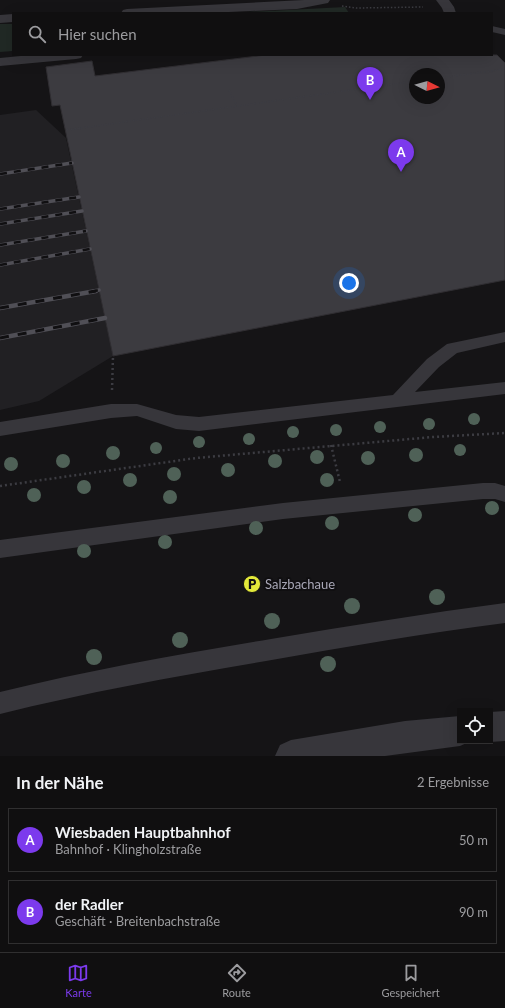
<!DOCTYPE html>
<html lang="de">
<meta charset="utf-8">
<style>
body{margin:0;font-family:Lato,sans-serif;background:#1e1d1e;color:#f1f3f6}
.controls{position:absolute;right:12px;bottom:12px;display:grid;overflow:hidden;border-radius:0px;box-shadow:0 4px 16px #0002}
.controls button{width:36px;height:36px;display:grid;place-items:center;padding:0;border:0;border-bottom:1px solid #302f30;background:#100f10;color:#f1f3f6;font:20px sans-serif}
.compass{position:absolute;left:409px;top:68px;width:36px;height:36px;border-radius:50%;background:#100f10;box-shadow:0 4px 16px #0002;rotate:95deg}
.you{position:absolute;left:349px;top:283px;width:14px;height:14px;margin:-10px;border:3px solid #fff;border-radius:50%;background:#1a73e8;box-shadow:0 0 0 6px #1a73e833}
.badge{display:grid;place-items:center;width:26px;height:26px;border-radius:50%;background:#7c3aed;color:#fff;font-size:13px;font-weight:700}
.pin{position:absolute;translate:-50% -33px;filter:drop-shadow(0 1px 2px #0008)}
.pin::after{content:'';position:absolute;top:21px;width:14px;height:12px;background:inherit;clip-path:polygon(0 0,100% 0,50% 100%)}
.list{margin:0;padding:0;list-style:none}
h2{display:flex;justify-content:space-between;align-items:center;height:52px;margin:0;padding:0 16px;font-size:17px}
h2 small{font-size:13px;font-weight:400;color:#9c9c9f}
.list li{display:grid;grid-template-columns:26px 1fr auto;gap:12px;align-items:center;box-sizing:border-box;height:64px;margin:0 8px 8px;padding:0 8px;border:1px solid #302f30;border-radius:0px}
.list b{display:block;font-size:15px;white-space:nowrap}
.list p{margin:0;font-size:13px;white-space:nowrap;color:#9c9c9f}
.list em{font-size:13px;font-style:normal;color:#9c9c9f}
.icon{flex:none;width:22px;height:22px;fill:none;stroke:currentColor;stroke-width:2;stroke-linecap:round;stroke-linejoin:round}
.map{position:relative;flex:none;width:505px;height:756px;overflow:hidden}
.search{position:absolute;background:#100f10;box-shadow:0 4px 16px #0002;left:12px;right:12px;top:12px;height:44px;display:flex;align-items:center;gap:10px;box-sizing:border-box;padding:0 14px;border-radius:0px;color:#9c9c9f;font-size:15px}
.sheet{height:196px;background:#100f10}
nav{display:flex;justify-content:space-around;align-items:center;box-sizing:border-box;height:56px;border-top:1px solid #302f30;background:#100f10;font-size:11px;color:#9c9c9f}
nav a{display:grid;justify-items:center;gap:2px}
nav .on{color:#7c3aed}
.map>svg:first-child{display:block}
.built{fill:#212023}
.green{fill:#212925}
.building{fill:#3c3b40;stroke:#302e32;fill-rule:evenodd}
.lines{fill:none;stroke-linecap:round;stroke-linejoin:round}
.path-far2{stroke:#3c3c42;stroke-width:1.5;stroke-dasharray:1.5 2;stroke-linecap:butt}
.path-far1{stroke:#3c3c42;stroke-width:2;stroke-dasharray:1.5 2.5;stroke-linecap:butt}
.path{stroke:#3c3c42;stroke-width:2.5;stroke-dasharray:2 3;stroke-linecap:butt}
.service{fill:#37363b;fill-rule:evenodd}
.minor{fill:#37363b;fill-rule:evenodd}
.rail-far1-casing{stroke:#504f56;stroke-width:3.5}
.rail-casing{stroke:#504f56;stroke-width:4.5}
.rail-far1{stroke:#100f11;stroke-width:2.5;stroke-dasharray:7;stroke-linecap:butt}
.rail{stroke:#100f11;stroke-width:3;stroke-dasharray:9;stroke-linecap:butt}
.tree{fill:#4f6157}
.labels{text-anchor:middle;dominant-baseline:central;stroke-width:4;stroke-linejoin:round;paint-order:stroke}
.near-poi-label{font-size:13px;fill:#a8a7b6;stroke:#100f11;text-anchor:start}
</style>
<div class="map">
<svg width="505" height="756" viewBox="0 0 505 756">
<rect width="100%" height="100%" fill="#151416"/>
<path class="built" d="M36,110l30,28 47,218 -74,45 -39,9v-295z"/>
<path class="green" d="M345,7l4,6h-120z
M0,24h13v27l-13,1z"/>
<path class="building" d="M266,55h231l8,8v217l-392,76 -53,-251 -8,1 -6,-39 46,-6 3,15zM415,74h24v24h-24z"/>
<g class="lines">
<path class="path-far2" d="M342,6l14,2 67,-1
M439,78l66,-9
M382,86l5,5
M229,90l8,16
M74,129l341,-48"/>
<path class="path-far1" d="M67,130l14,-2"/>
<path class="path" d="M112,390l1,-34
M331,445l9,37
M0,486l196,-28 237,-21 72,-4"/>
<path class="service" d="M492,26l13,3v6l-13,-3z
M505,332v10l-48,11 -18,14 -24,25 90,-10v12l-306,37 -23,-2 -39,-13 -26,2 -111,18v-14l111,-18h26l39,11 23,2 194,-22 34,-36 20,-15z
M483,483h12l10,3v16l-10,-3h-12l-200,20 -283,39v-18l283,-37z
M505,603v20c-80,10 -159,24 -239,38 -89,15 -178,31 -266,53v-22c90,-22 180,-38 271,-53 78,-13 156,-26 234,-36z"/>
<path class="minor" d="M304,0h26l-2,3 -31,6 -90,4h-86l2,-3 4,-1z
M436,0h13l5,7 2,6h-12l-2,-5z
M13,14v8l-13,1v-8z
M31,55h52l-2,3 -5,1 -76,7v-8z
M505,711v30l-15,1 -3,-1h3v-29z
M460,716v25h11l-11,5 -75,10h-110l5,-11 11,-5 114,-19z"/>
<g class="rail-far1-casing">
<path id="rail-far1" d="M0,174l72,-11
M0,209l79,-12
M0,224l82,-13
M0,245l86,-14
M0,265l90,-16
M91,292l8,-2"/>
</g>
<g class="rail-casing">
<path id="rail" d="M0,308l96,-17
M0,338l105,-20"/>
</g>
<use href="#rail-far1" class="rail-far1"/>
<use href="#rail" class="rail"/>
</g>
<g class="tree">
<circle cx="474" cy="419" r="6"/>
<circle cx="429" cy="424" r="6"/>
<circle cx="380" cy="427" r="6"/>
<circle cx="336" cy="430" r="6"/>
<circle cx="293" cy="432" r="6"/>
<circle cx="249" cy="439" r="6"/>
<circle cx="199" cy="442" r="6"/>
<circle cx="156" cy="448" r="6"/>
<circle cx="460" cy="450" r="6"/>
<circle cx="113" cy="453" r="7"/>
<circle cx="416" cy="455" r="7"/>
<circle cx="317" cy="457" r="7"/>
<circle cx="368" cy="458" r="7"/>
<circle cx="63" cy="461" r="7"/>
<circle cx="275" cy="461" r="7"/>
<circle cx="11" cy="464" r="7"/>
<circle cx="228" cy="470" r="7"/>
<circle cx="174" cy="474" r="7"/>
<circle cx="130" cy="480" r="7"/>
<circle cx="327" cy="480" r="7"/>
<circle cx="84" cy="487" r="7"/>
<circle cx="34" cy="495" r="7"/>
<circle cx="170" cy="497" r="7"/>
<circle cx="492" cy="508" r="7"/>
<circle cx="415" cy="515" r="7"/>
<circle cx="332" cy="523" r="7"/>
<circle cx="256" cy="528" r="7"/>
<circle cx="165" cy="542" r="7"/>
<circle cx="84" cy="551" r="7"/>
<circle cx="437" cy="597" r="8"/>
<circle cx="352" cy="606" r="8"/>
<circle cx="272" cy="621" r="8"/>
<circle cx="180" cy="640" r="8"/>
<circle cx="94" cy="657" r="8"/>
<circle cx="328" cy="664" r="8"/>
</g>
<defs>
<g id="parking-disc" transform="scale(0.9)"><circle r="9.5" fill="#e3e93a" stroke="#100f11"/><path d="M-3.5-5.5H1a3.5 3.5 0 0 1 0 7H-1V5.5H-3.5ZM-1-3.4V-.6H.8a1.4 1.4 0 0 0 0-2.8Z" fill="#111"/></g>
</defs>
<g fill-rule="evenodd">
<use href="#parking-disc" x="252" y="584"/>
</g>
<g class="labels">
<g class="near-poi-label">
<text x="265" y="584">Salzbachaue</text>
</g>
</g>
</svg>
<div class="controls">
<button><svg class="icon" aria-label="locate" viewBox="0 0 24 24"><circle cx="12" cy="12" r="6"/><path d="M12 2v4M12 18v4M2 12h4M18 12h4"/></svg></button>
</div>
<svg class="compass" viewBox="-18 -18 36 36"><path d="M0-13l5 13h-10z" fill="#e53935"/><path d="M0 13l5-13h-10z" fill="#9c9c9f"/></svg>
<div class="you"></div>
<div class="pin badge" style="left:401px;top:172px">A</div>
<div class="pin badge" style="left:370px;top:100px">B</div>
<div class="search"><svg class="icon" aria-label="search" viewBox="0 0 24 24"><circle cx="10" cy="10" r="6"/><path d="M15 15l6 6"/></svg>Hier suchen</div>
</div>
<section class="sheet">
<h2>In der Nähe<small>2 Ergebnisse</small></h2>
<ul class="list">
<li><span class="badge">A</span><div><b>Wiesbaden Hauptbahnhof</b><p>Bahnhof · Klingholzstraße</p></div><em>50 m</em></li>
<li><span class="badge">B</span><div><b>der Radler</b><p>Geschäft · Breitenbachstraße</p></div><em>90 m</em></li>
</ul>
</section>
<nav>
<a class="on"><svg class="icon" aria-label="map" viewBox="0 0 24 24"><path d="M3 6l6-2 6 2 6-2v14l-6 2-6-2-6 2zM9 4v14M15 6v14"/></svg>Karte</a>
<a><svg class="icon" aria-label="directions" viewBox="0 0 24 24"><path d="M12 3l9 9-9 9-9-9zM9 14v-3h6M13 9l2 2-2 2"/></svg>Route</a>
<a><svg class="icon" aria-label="saved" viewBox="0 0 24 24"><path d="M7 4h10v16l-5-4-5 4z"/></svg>Gespeichert</a>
</nav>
